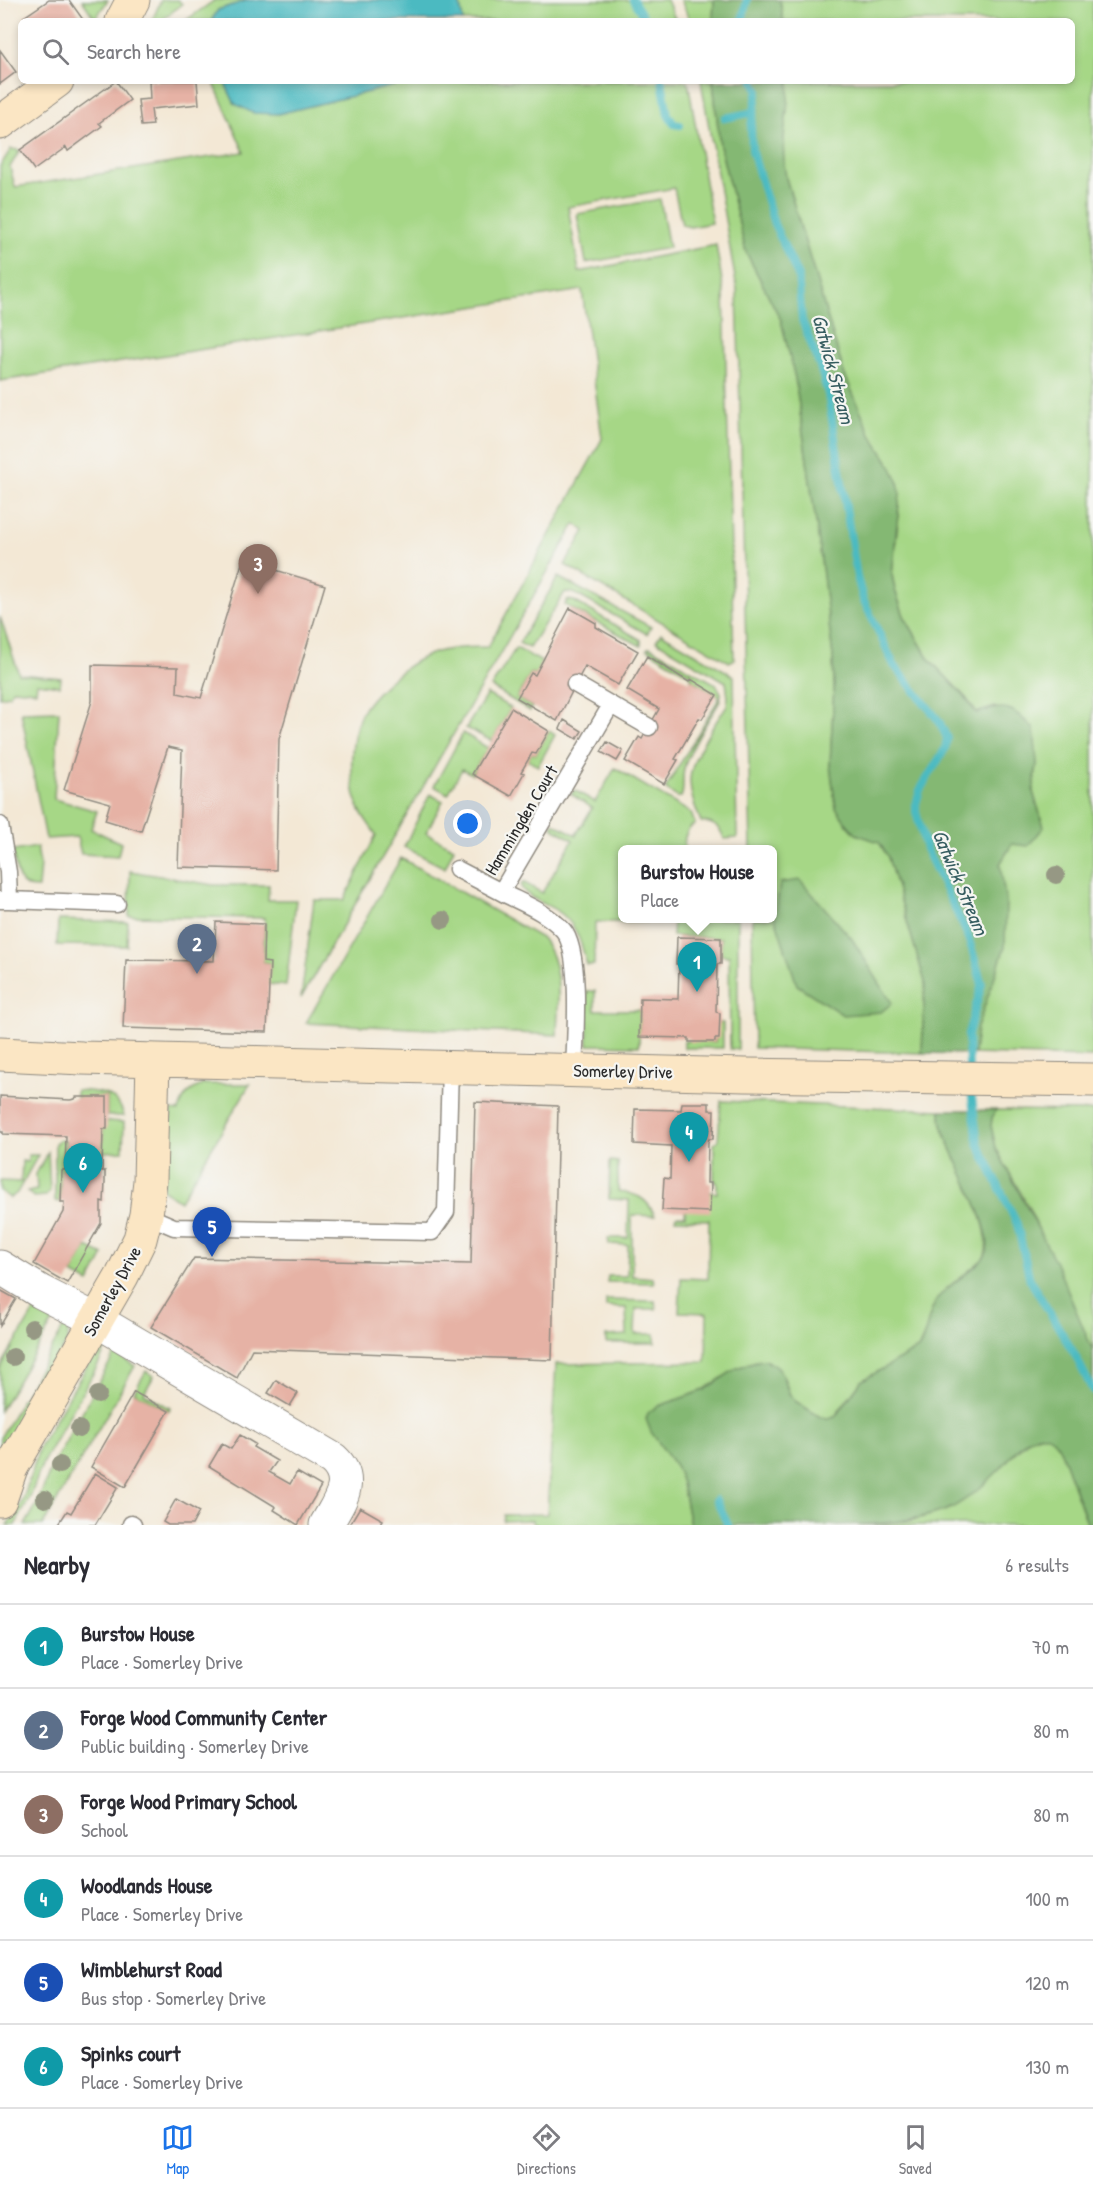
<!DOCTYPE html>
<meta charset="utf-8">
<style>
body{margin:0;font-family:"Patrick Hand",sans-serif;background:#f2f2f3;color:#2b2b33}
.you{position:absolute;left:468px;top:824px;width:21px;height:21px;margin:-15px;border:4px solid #fff;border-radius:50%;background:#1a73e8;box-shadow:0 0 0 9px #1a73e833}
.badge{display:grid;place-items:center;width:39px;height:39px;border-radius:50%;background:#1a73e8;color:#fff;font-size:20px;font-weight:700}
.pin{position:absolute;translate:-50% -50px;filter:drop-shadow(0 2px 3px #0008)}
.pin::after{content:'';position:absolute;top:32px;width:21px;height:18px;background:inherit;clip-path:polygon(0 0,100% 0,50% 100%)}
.popup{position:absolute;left:618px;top:845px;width:159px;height:78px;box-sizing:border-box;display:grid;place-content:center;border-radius:9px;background:#fff;filter:drop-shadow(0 2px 4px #0005);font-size:20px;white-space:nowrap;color:#7c7c81}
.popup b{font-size:22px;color:#2b2b33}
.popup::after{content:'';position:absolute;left:50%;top:100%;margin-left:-12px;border:12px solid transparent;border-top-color:#fff}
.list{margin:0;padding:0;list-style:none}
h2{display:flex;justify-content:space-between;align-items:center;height:78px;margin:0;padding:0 24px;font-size:26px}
h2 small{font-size:20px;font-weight:400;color:#7c7c81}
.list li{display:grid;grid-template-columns:39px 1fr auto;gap:18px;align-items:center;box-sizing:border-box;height:84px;padding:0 24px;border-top:2px solid #e1e1e2}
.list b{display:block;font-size:22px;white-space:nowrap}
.list p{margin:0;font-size:20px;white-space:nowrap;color:#7c7c81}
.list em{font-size:20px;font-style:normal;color:#7c7c81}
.icon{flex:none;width:33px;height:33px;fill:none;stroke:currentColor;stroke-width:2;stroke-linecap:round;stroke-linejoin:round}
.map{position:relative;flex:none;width:1093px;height:1525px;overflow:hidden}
.search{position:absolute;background:#fff;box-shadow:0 3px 9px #0003;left:18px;right:18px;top:18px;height:66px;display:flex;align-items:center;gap:15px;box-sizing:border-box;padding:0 21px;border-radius:9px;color:#7c7c81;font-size:22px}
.sheet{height:582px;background:#fff}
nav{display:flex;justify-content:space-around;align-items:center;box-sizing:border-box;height:84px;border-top:2px solid #e1e1e2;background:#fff;font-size:16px;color:#7c7c81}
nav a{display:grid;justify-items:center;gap:3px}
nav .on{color:#1a73e8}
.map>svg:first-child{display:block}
.green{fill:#a6d786;stroke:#688158;stroke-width:1.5}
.forest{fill:#84b873;stroke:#58724f;stroke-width:1.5}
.water{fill:#4bbac1;stroke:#3b7276;stroke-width:1.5}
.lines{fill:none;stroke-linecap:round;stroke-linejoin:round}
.stream{stroke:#4bbac1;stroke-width:8}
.building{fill:#e6b2a5}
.lane-casing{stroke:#8f8a80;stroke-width:19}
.street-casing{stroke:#8f8a80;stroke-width:35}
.secondary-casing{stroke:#8f8a80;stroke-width:35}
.lane{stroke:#fff;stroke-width:16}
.street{stroke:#fff;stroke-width:33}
.secondary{stroke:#fbe6c4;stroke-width:33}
.tree{fill:#969884}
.labels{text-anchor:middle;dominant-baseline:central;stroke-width:4.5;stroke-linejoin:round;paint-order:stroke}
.street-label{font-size:18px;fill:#2b2b2b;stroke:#f6f6f2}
.water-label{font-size:20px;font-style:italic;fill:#365d60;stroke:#f6f6f2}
</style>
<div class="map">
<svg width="1093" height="1525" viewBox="0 0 1093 1525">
<rect width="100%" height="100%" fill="#f6f6f2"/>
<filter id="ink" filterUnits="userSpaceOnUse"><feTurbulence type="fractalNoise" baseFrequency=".0167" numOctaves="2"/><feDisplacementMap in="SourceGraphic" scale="12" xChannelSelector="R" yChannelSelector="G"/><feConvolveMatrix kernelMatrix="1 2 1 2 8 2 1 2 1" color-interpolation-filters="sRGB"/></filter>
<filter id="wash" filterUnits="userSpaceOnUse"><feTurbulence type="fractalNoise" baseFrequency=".008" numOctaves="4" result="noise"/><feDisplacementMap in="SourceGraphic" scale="24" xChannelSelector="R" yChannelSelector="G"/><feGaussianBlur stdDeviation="1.35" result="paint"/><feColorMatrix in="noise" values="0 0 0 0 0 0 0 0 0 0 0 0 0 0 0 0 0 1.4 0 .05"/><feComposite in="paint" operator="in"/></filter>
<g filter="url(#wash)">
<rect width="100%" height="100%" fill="#f3e8d5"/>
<path class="green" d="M82,0h26l-13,19z
M161,0h17l4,4 -21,17h-9z
M215,0h33l-30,10 -7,11h-26z
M459,0h208l9,21h-213z
M681,0h33l-1,21h-23z
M780,0h313v1057l-125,-3 38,-151 -7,-39 13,-20 32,-17 -11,-35 4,-29 -42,-56 -18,6 -11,-15 -37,-39 -25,-43 -9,-26 -3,-15 7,-61 -8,-48 -20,-31 -27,-62 -58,-195 -3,-19v-17l6,-61h283v-60h-289z
M213,81h11l11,23 43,10 135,-33h275l24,142 -22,4 -8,-2 -8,-37 -106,19 11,65 137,-27 8,48 10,366 -5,3 -164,-97 20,-34 -10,-7 -274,474 13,-98h30l32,-65c-6,-10 -16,-21 -19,-32 -8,-26 -7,-62 3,-87 9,-20 44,-50 64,-59 20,-10 42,-9 64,-10l114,-208 -20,-149 -582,91v-215l11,-17 9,1 -10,17 5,20 229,-35z
M701,81h12l7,65 26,106 35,68 14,58 24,165 14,113 1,32 -4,77 6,43 11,16 9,9 23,9 9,15 37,125 -3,71 -168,-5 -2,-129 20,-1v-68l-21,-1 -14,-560z
M660,199l9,49 -83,15 -9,-49z
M558,577l93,50 -4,7 -73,-41 -9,-1 -36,56 -10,-5z
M567,600l7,1 67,39v6l-76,-41z
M0,617l19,57 42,4 -1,8 -23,-3 -1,8 -23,-2 -4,6 -9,2z
M661,633l73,43 3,162 -13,1c-3,-11 -11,-17 -23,-17 -5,-13 -11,-26 -11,-41 0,-22 24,-57 37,-75l1,-9 -2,-15 -70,-41z
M650,647l66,37 5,9 -1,8c-12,20 -27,42 -35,64 -4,10 0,26 -4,32h-4l-12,-8 55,-92 -29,-18 1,-3 -45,-27z
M516,648l26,14 -7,13 -4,-2 -14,25 15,9 -2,4 -39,-24z
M487,694l24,14 -19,33 -26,-13z
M59,711l-5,88 43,12 -6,18 30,14 -3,13 -37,-2 -4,-17 -31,2 -25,-127z
M549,731l6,4 -17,31 -11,-6 5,-7 4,1z
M463,733l25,15 -16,26 -10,-5 -14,25 -14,-8z
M615,768l76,45 4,11c-10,6 -12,15 -10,25l-63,1v68l44,1 -1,3h-70l-1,43h-7c-5,-18 -9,-37 -24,-50 -11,-10 -36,-15 -42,-29l2,-4 19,11 31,-53 -21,-13 2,-4 22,12 16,-27 -21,-14 3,-4 21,12z
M430,794l13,7 -17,32 28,15 -9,20 -41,-21z
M37,847l3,17 -2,24c-22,1 -22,-19 -25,-37z
M401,858l142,81c20,28 15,63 14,96l-251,-12z
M130,871l83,14h56l-1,15h28l-10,86 -18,-2 2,-21 -7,-1 2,-44 -136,-2z
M673,919h65v130h-8l-1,-93 -8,-1v-17l-49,-2z
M58,920l70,2 -1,24 -70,-1z
M586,991h9v19h45l-1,36 -51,-1z
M719,1023h4v25h-39v-7l31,1z
M204,1084h46l-70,117 -17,-11 1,-26 7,-54 8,1c4,-15 10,-21 25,-27z
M76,1090c21,2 42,1 48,26h-17v-19h-31z
M721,1101l220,9c0,6 0,12 2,18 8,29 57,104 40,131l-37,30 -28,60 -57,32 -26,35 -7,2 -8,-1 -25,-16 -5,-6 -7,-20 -18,-15c-23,1 -40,17 -59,28 -15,9 -34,13 -50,19l3,36 17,23 6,17 8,42h-157l-1,-5 -29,1 1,-6 43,-1 9,-150 150,-2 1,-49 -28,-1 2,-34 27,1 1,-59 -34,-1 1,-3h9v-5l25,-19 7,1v-10l-3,-4v-35l4,-4z
M996,1110l97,1v240l-64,-143 -33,-60 -5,-22 1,-8z
M107,1121l17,1 -1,29 -21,1 1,-23z
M59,1140l6,1v29h-4l-1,32 -5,-1v-58z
M48,1152l2,39 -4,5 -12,1 -7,-5 10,-2 -1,-16z
M28,1155h10l-21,38 -7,5 -10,-7v-10l21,1 1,-21 6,1z
M610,1161l8,1v29c18,3 29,6 37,25l-23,-1v61l21,2 1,5 -47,-1 1,-6h19l1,-31 -19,-1 -1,-6h20l1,-38 -20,-1z
M87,1247l17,8 -15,28 -17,-9z
M606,1300l49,1 1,8h-20l-1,25h20v9h-49v-7l21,-1 -1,-27 -20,-1z
M36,1308l19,10 -55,93v-43z
M65,1325l3,3v12l-68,116v-18z
M106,1347l-7,16 -56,99 -14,38 -14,25h-8l16,-25 17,-55 54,-91z
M115,1353l20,13 -92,159h-18l11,-19 16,-40z
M146,1371l8,5 -10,17 26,15 -1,3 -35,-19z
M1043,1434c9,2 13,8 17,15l28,76h-230l52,-4 40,-12 25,-17 54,-53z"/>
<path class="forest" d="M714,0h66l3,21h-70z
M713,81h76c0,35 -10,60 -3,97l58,195 27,62 20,31 7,15 2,13 -8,81 3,15 9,26 25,43 37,39 10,15c33,-9 34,-7 58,16l3,34 -4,29 11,35 -16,19 -16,-2 -12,20 6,39 -1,44 -28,81 -3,26 -52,-1 3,-71 -37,-125 -9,-15 -23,-8 -9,-10 -11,-16 -6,-43 4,-77 -1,-32 -14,-113 -24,-165 -14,-58 -35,-68 -26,-106z
M800,880l52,59 40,64 -11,9 -38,3 -46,-30 -22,-67 5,-35z
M941,1110h55l-4,8 -1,8 5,22 60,115 37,88v174h-5l-28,-76c-5,-9 -12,-18 -25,-13 -15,5 -27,26 -39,37 -14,14 -30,28 -47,36 -41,16 -91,16 -135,16 -42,0 -83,0 -124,0l-8,-42 -6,-16 -25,-35 -5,-13 2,-6 8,-6 48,-17 33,-22 20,-7 8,-1 14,8 11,27 5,6 25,16 8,1 7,-2 5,-5 21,-30 57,-32c10,-14 8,-34 20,-51 11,-15 42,-31 48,-44 11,-25 -36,-99 -43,-126 -2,-6 -2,-12 -2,-18z"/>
<path class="water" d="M248,0h211l4,21h-252l7,-11z
M224,81h189l-135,33 -25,-1 -18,-9z"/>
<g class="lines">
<path class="stream" d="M633,0l13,21
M742,21l5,-21
M662,81l6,34 6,9 6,1
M754,81l4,9 -7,36 1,24 22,74 24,52 4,44 18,47 8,27 29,183 6,22 31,66 45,56 8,17 -2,11 -25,41 -4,14v8l10,37 42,87 14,48 -14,50 1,37
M725,118l29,-6
M970,1083l8,60 39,81 13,56 45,75 18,36
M716,1500l12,25"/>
</g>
<g id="blocks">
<path class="building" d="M49,0h20l15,21h-57l-3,-4z
M0,50l16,22 -16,12z
M116,81l14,19 -31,23 3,3 -34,25 -2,-4 -32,23 -14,-20z
M149,81h48l2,23 -48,5 2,16 -12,1 -3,-26 12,-1z
M243,560l82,25 -46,154 -3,131 -98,-3 4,-117 -14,-3 -27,84 -36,-11 5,-17 -46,-13 28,-89v-36l86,2 -1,26 24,5z
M570,608l26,15v4l42,24 -20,34 -33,-19 -28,55 -40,-23 14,-25 4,2z
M647,656l42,26 2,-3 26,16 -15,24 -3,-1 -24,41 3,1 -14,24 -39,-23 14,-24 3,2 17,-30 -32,-19z
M511,708l38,23 -13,23 -4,-1 -11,19 3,1 -13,23 -39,-22z
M564,720l18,11 -5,8 -17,-10z
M607,742l16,9 -6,10 -16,-9z
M216,922l48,2 -1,38 7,1 -3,69 -144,-4 3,-68 88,1z
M677,937l44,1v26h-4l-1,48 4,1 -1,26h-4v3h-26v-4l-50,-1 1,-39 38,1 1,-35h-3z
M0,1096l70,4 5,-1 1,-2h31v32h-4l-1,42h3v11l-1,20 -3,-1v22l-34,60 -33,-19 29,-52 1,-10h-4l1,-32h4l1,-34 -63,-2v-2h-3z
M475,1102l83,4 -6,254 -300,-11 -15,29 -86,-51 43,-69 277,6z
M682,1103h27v7h5l-1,29h-4l-1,4 -1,40h4l-1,29 -48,-2 2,-32 6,1 1,-33 -37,-2 1,-35 46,1z
M0,1290l16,9 -16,27z
M276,1380l22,13 -8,13 -22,-13z
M134,1392l35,19 -44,76 -34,-20z
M240,1435l15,9 -2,3 24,14 -8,11 21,12 7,-12 24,14 -23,39 -24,-15 2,-3 -67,-41 13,-22 9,5z
M95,1473l23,14 -23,38h-37l9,-14 4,2z
M176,1499l23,13 -7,13h-24l-5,-3z
M360,1507l23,13 -3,5h-31z"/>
</g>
</g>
<g filter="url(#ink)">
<use href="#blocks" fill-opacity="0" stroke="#8f8a80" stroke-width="1.5"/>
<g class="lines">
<g class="lane-casing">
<path id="lane" d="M575,684l74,43
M0,825l8,47 1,28h-9
M457,869l44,23
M9,900l108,4
M574,1070c1,-30 8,-118 -11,-140 -16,-18 -41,-27 -62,-38l110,-187
M146,1215l28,12 258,5 14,-20 4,-145
M131,1524l2,1"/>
</g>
<g class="street-casing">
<path id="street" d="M0,1267l41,25 55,28 237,139c24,22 5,44 -7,66"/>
</g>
<g class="secondary-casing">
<path id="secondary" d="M122,21l11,-21
M0,123l57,-42
M0,1054l82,4 663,17 348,5
M0,1500l11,-32 111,-192 18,-37 6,-24 4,-34 3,-121"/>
</g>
<use href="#lane" class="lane"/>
<use href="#street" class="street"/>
<use href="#secondary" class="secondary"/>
</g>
<g class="tree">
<circle cx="1056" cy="875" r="9"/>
<circle cx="443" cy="920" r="9"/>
<circle cx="32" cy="1328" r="9"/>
<circle cx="13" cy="1357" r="9"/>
<circle cx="98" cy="1395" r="9"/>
<circle cx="79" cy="1429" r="9"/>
<circle cx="60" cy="1465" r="9"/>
<circle cx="45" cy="1499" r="9"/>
</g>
</g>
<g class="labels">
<g class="street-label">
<text transform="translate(521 820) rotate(-59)">Hammingden Court</text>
<text transform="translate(623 1071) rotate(1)">Somerley Drive</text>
<text transform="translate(112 1291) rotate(-61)">Somerley Drive</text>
</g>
<g class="water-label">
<text transform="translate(834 369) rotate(75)">Gatwick Stream</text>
<text transform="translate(961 882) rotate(67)">Gatwick Stream</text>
</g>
</g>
</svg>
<div class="you"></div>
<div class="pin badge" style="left:697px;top:992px;background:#0f9aa8">1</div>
<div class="popup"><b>Burstow House</b>Place</div>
<div class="pin badge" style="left:197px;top:974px;background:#5c6f8a">2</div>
<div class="pin badge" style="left:258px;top:594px;background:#8d6e63">3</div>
<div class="pin badge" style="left:689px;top:1162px;background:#0f9aa8">4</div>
<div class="pin badge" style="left:212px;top:1257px;background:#1a4fb4">5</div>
<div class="pin badge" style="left:83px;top:1193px;background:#0f9aa8">6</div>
<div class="search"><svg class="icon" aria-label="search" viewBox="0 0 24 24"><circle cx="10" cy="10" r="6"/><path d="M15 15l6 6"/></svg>Search here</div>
</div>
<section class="sheet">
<h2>Nearby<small>6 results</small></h2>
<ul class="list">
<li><span class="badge" style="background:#0f9aa8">1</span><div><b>Burstow House</b><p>Place · Somerley Drive</p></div><em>70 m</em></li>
<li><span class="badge" style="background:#5c6f8a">2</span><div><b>Forge Wood Community Center</b><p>Public building · Somerley Drive</p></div><em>80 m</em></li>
<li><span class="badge" style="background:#8d6e63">3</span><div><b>Forge Wood Primary School</b><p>School</p></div><em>80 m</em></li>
<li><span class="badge" style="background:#0f9aa8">4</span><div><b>Woodlands House</b><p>Place · Somerley Drive</p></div><em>100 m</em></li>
<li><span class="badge" style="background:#1a4fb4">5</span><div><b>Wimblehurst Road</b><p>Bus stop · Somerley Drive</p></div><em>120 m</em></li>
<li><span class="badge" style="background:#0f9aa8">6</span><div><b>Spinks court</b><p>Place · Somerley Drive</p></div><em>130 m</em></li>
</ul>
</section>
<nav>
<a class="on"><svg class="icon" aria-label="map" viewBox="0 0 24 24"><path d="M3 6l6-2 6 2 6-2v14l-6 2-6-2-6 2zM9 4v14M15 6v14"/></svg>Map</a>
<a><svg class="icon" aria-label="directions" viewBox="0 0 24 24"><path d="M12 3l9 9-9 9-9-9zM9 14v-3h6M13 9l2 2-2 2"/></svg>Directions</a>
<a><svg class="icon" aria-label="saved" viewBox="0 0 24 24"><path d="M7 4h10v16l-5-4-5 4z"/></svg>Saved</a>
</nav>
